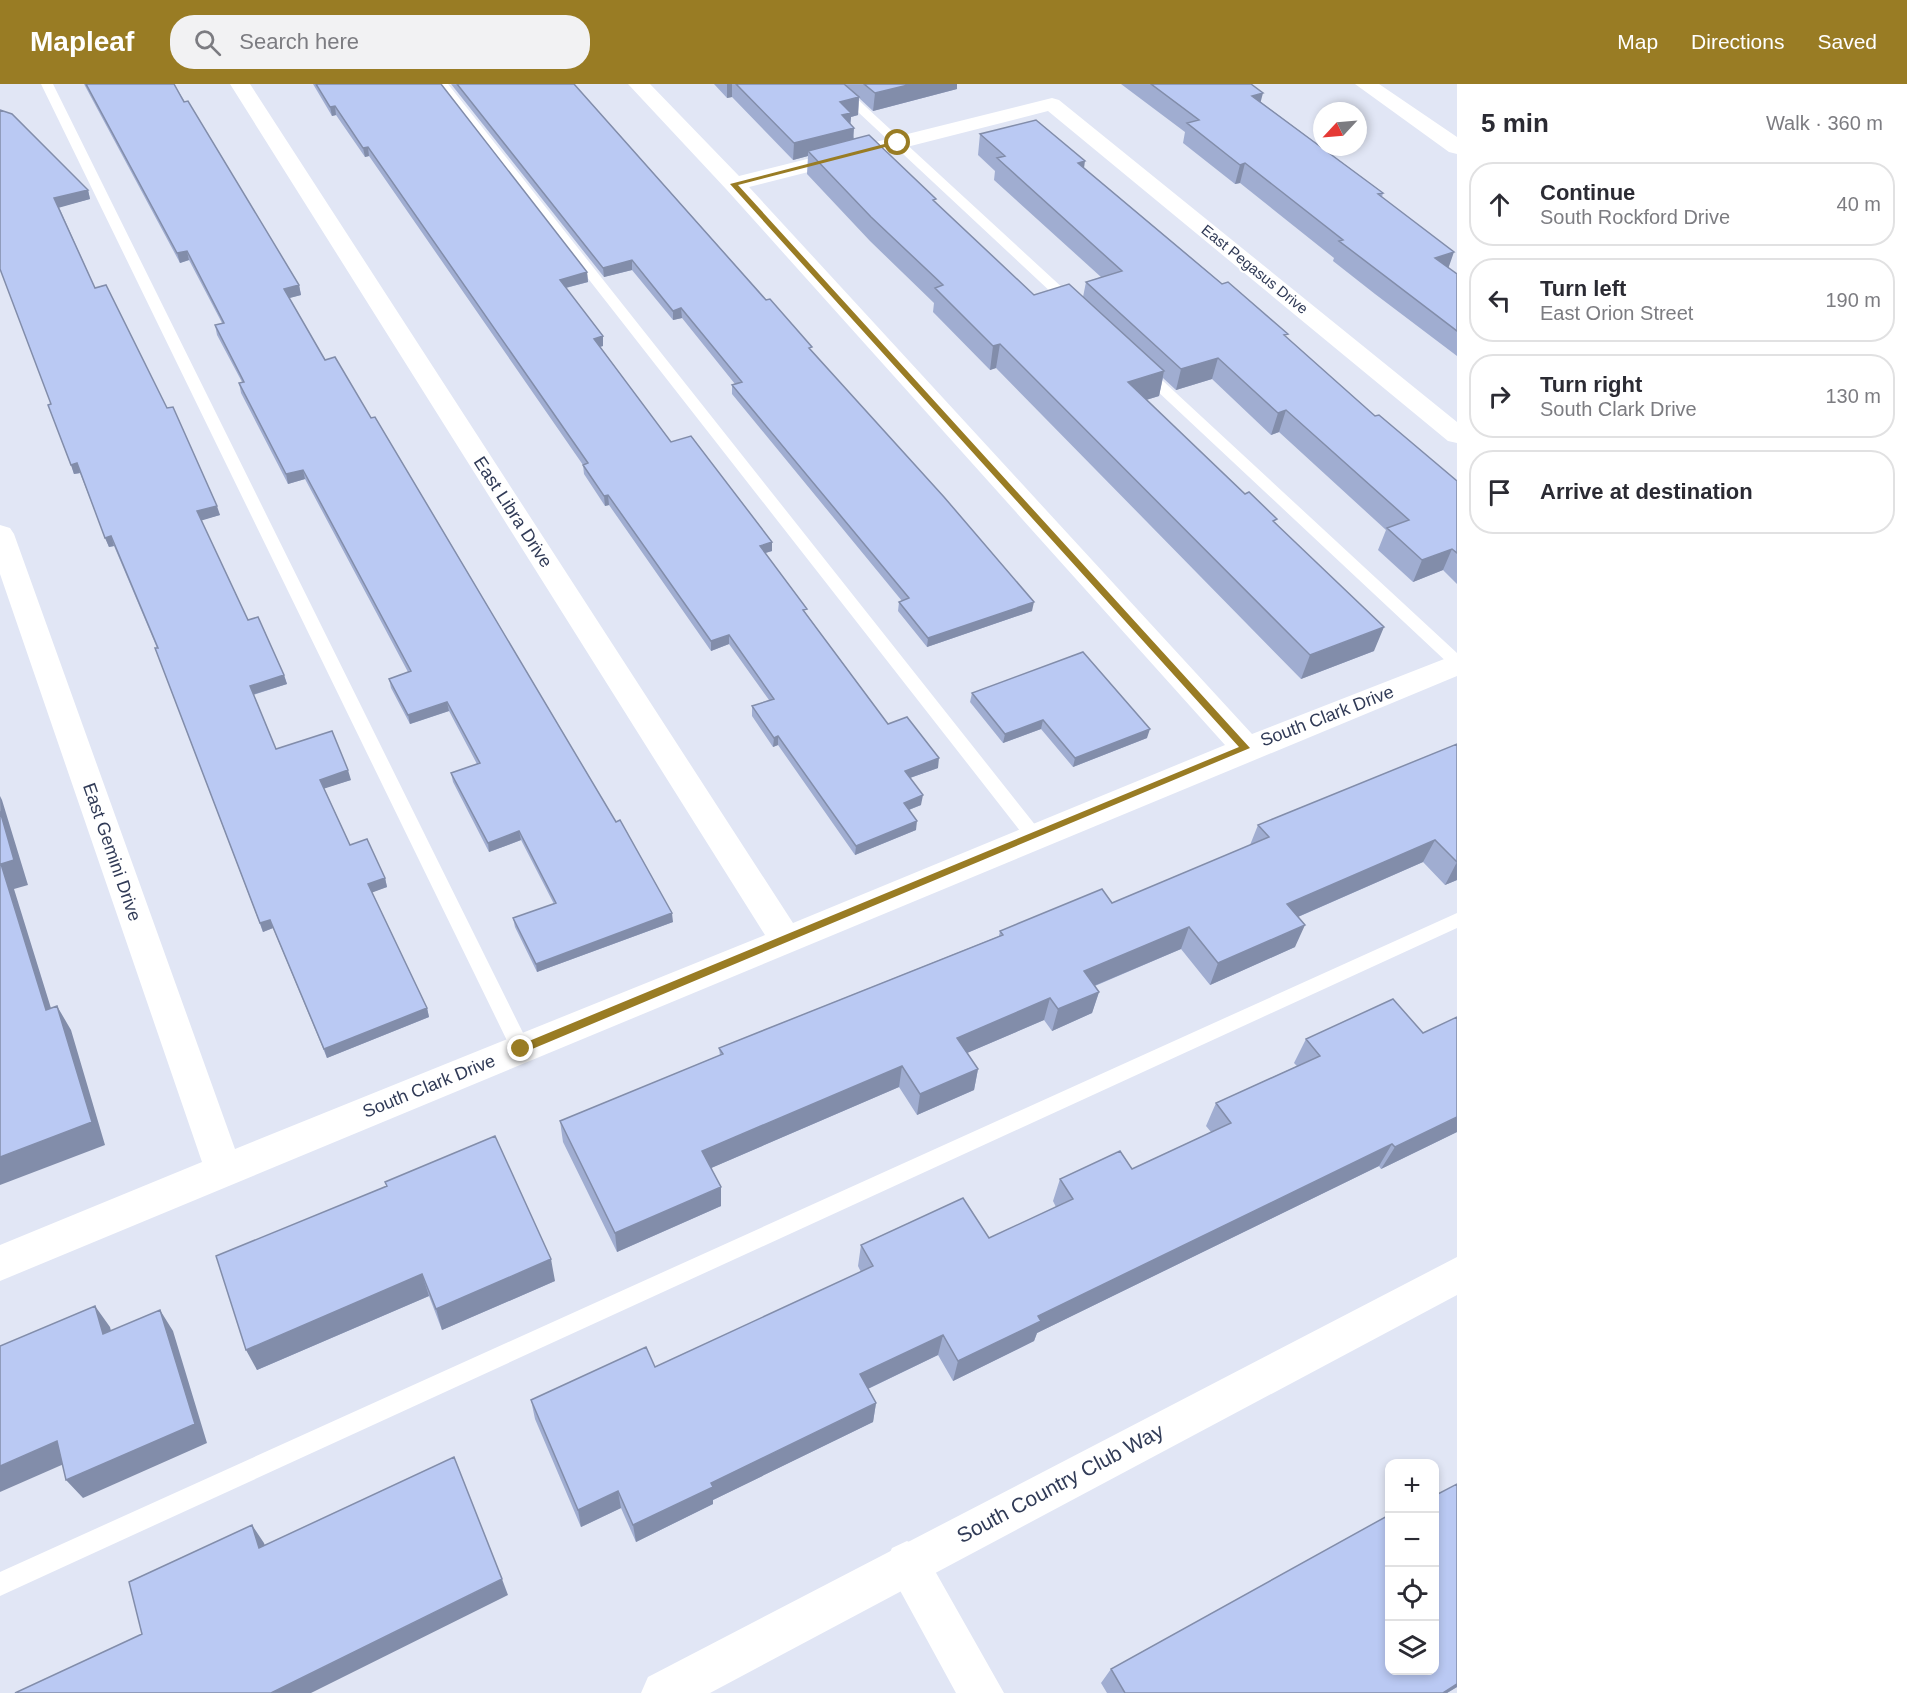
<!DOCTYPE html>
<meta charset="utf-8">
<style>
body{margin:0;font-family:Helvetica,sans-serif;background:#f2f2f3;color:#2b2b33}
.controls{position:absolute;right:18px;bottom:18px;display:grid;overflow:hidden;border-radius:12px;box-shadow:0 3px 9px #0003}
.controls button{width:54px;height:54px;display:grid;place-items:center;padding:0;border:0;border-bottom:2px solid #e1e1e2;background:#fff;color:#2b2b33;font:30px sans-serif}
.compass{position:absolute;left:1313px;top:18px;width:54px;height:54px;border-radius:50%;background:#fff;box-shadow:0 3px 9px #0003;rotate:244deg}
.stop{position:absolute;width:18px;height:18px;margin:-14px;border:4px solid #997c24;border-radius:50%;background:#fff}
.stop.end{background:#997c24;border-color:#fff;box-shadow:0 2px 6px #0008}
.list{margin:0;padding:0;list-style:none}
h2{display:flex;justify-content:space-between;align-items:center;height:78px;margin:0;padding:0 24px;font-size:26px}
h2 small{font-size:20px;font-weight:400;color:#7c7c81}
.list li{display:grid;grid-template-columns:39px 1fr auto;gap:18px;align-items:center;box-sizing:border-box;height:84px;margin:0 12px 12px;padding:0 12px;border:2px solid #e1e1e2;border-radius:24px}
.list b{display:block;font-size:22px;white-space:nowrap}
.list p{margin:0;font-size:20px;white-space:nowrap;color:#7c7c81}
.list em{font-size:20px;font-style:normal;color:#7c7c81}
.icon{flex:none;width:33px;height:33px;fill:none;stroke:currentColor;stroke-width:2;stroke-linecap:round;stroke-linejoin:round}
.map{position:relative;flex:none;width:1457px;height:1609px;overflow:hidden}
header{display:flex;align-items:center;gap:36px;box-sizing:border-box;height:84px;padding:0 30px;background:#997c24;color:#fff}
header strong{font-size:28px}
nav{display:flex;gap:33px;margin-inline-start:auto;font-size:21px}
.search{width:420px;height:54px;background:#f2f2f3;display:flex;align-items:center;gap:15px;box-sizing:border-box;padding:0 21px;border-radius:24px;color:#7c7c81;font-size:22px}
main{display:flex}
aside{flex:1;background:#fff}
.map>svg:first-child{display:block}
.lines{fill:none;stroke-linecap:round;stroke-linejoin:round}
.lane{fill:#fff;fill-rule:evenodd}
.street{fill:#fff;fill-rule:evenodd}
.secondary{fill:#fff;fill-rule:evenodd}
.wall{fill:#a0add1}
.shaded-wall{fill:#828daa}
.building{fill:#bac9f3;stroke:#828daa;stroke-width:1.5}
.route{fill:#997c24}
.labels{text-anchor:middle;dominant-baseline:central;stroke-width:4.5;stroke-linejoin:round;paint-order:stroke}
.far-street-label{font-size:15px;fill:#313b57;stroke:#fff}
.street-label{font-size:18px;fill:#313b57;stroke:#fff}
.near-street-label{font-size:21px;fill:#313b57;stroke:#fff}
</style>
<header>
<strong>Mapleaf</strong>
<div class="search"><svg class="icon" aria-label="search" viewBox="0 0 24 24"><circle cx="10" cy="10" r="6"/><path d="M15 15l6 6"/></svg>Search here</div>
<nav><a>Map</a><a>Directions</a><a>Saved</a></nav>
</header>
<main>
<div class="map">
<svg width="1457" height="1609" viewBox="0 0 1457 1609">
<rect width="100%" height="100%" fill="#e1e6f5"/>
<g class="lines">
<path class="lane" d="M41,0h12l478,965 -3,6 -7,2 -7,-2z
M436,0h12l592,747 3,5 -3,5h-12z
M828,0h13l237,218v6h-10z
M1144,283l5,1 308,285v15l-6,-2 -312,-292 -2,-3z
M1457,829v15l-1457,668v-24z"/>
<path class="street" d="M230,0h20l543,839 432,-178 -499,-556 -98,-105h22l89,92 313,-78 7,2 398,322v21l-9,-2 -400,-330 -299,76 503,547 205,-80v22l-1457,605v-36l202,-83 -202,-588v-49l10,3 4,6 221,615 530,-214z
M907,1457l15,7 82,145h-48l-71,-130 7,-15z"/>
<path class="secondary" d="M1355,0h24l78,53v17l-8,-2z
M1457,1173v38l-747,398h-69l7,-16z"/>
</g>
<path class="wall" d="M84,0h90l125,201 2,10 -12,3 36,62 46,58 302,504 -136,50 -22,-45 -2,-9 41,-14 -33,-64 -32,12 -36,-70 -2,-9 26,-9 -28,-53 -39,13 -19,-36 -2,-9 19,-7 -103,-193 -17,5 -47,-91 -2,-10 3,-1 -25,-47 -2,-10 7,-2 -33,-63 -9,3z
M313,0h128l146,188 1,10 -22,6 37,48v10l-3,1 71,95 101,100v9l-7,2 42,62 81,109 50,44 -28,10 11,27 -12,5 7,20 -61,25 -77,-110 -5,2 -21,-31v-10l17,-6 -40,-56 -18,7 -102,-146 -4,1 -21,-32 -1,-9 -214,-309 -4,1 -29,-42 -4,1z
M451,0h123l238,267 220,260 -105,36 -29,-36 1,-9 3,-1 -170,-207v-9l3,-1 -53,-66 -9,2 -41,-50 -28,7z
M714,0h130l15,13 -1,18 -7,2 -1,7 4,15 82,64 98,92 49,2 3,-15 15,-5 -107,-97 1,-9 -17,-16 2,-21 104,34 203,170 88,78 82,65v103l-14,-14 -30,12 -35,-32 8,-20 -107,-98 -8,3 -59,-56 -36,11 -13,-12 -4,18 -13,4 130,123 98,128 -73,28 -305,-311 -6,2 -57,-58 1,-9 -64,-62 -63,-67 1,-18 -15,4 -61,-63 -5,1z
M844,0h113v5l-84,22z
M1121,0h130l10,18 122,91 -1,4 66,71 9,6v82l-82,-62 -42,-33 1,-3 -94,-75 -5,1 -52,-41 2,-11z
M0,26l88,80 2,9 -31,8 36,81 125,227 -19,5 47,100 36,55 3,9 -34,11 23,54 75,31 -27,8 26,57 35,33 2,9 -15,5 55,116 2,9 -102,41 -54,-130 -10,4 -104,-274 -2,-10 -43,-102 -5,1 -29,-74 -6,1 -23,-70z
M972,609l175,45 -74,29 -32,-38 -38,14 -33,-41z
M1457,660v136l-12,5 -22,-23 -125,55 -3,30 -85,38 -29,-36 -86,37 4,6 -7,21 -40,18 -8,-11 -77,33 11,16 -4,21 -57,25 -18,-28 -188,81 10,19v19l-104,46 -54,-110 -3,-21 160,-66 -1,-7 280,-112 1,-5 112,-28 138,-58 8,-20z
M1306,955l151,93 -76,37 -2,-3 -342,167 -3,8 -81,40 -15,-26 -70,34 8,14 -3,19 -160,78v4l-77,38 -15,-34 -40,19 -46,-108 -4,-19 124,-33 206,-95 -3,-6 3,-21 128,-7 67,-31 -3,-6 7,-22 72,-10 79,-37 -5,-6 10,-23 81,-37 -3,-3z
M216,1172l339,25 -113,49 -13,-34 -172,74z
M1457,1400v203l-10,6h-340l-6,-10 10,-14 278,2z"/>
<path class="shaded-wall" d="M727,0h5v13l-5,1z
M912,0h45v5l-84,22 2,-18z
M1263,9l-5,19 -6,-16z
M859,13l-1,18 -7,2 -1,12 4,-1 -1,17 -45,6v5l-15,4 1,-17 46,-41z
M335,22l1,9 -4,1 -2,-9z
M368,63l1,9 -4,1 -2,-9z
M1085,77l-3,21 -4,-19z
M1245,79l-5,20 -5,1 5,-19z
M88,106l2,9 -32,9 -4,-10z
M187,167l2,9 -9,3 -3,-10z
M1454,168l-7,20 -12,-14z
M632,176v10l-28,7 -1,-9z
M587,188l1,10 -27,7 -1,-9z
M299,201l2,10 -15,4 -2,-10z
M681,224l1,10 -9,2v-9z
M603,252v10l-8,2 -1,-9z
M1000,260l-4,24 -6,2 3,-24z
M1218,274l-6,21 -36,11 5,-21z
M1164,287l-5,25 -36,11 5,-25z
M1286,326l-7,22 -8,3 7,-22z
M77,379l3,10 -6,1 -3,-9z
M303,386l2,9 -17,5 -2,-10z
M608,411l1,10 -4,1 -1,-10z
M217,422l3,9 -20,6 -3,-10z
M111,452l3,10 -5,1 -4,-9z
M772,458v9l-13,4 1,-9z
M1452,465l-9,21 -30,12 9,-22z
M1034,518l-2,9 -105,36 1,-9z
M1384,543l-10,24 -73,28 9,-24z
M729,551v9l-18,7v-10z
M284,591l3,9 -35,11 -2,-9z
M447,618l2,9 -39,13 -2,-9z
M1043,636l-2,9 -38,14 2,-9z
M1150,645l-3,9 -74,29 2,-9z
M778,652v9l-5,2 1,-9z
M939,674l-1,10 -34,12 1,-9z
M348,686l3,10 -28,9 -3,-9z
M923,711l-2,10 -18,7 1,-9z
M0,712l2,4 26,85 -14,4 45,145 -13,-24 -45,-146z
M917,737l-1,9 -61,25 1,-9z
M519,747l2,9 -32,12 -1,-9z
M1435,756l-12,22 -146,64 10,-22z
M1457,778v18l-12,5z
M385,794l2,9 -16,6 -3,-9z
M672,829l1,9 -136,50 -1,-8z
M270,836l3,8 -10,4 -3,-9z
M1305,841l-10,22 -85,38 8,-22z
M1189,843l-8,22 -104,44 7,-22z
M1099,908l-7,21 -40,18 6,-22z
M1050,914l-6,22 -91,39 4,-21z
M57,922l14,24 34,115 -105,40v-28z
M427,924l2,9 -102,41 -3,-9z
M902,982l-3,21 -197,85v-21z
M978,985l-4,21 -57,25 3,-21z
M1457,1033v15l-76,37 14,-22z
M1392,1060l-13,22 -342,167 -3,8 -81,40 5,-20 80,-45z
M721,1103v19l-104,46 -2,-19z
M551,1175l4,22 -113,49 -6,-21z
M422,1190l7,22 -172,74 -11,-20z
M95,1222l15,21 7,27 -14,-20z
M160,1226l13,21 34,112 -124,55 -17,-18z
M943,1251l-5,20 -81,39 3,-20z
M876,1319l-3,19 -160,78v4l-77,38 -3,-17 78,-42z
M57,1357l16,19 -73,32v-26z
M618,1407l3,17 -40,19 -3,-17z
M252,1441l12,18 7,21 -12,-16z
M502,1495l6,16 -197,98h-40z
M1457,1600v3l-10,6h-4z"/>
<path class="building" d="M86,0h88l10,18 4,-1 111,184 -15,4 41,71 10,-3 36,61 4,-1 241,405 4,-2 52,93 -136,51 -23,-46 43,-15 -37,-72 -31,12 -37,-70 29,-10 -33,-61 -39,13 -19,-36 22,-8 -108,-201 -17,4 -47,-91 5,-1 -29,-57 9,-2 -37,-72 -10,2z
M316,0h125l146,188 -27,8 43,56 -9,3 77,103 20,-6 81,106 -12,4 47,63 -4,1 85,114 19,-7 32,41 -34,13 18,24 -19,8 13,18 -61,25 -78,-110 -4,2 -22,-32 22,-7 -45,-64 -18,6 -103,-146 -4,1 -21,-31 5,-2 -220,-316 -5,1 -28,-42 -5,1z
M457,0h117l192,216 4,-1 42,48 -3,1 135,149 90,105 -106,36 -29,-36 10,-4 -177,-213 10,-3 -61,-74 -8,3 -41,-51 -29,8z
M736,0h108l15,13 -19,5 11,11 -9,2 12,13 -60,15z
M864,0h48l-37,9z
M1151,0h100l12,9 -11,3 131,97 -5,1 76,58 -19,6 22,16v57l-118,-90 4,-1 -98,-77 -5,2 -53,-42 12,-3z
M0,26l12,4 76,76 -34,8 41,90 11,-3 61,123 6,-1 44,99 -20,5 51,109 10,-3 26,58 -34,11 26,63 56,-18 16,39 -28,10 30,65 17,-6 18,39 -17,6 59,124 -103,41 -54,-129 -10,3 -105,-275h3l-47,-112 -6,2 -28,-75 -6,2 -23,-60 3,-1 -51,-135z
M1036,36l49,41 -7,2 144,121 6,-2 60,52 -4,1 91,81 4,-1 78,66v72l-5,-4 -30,11 -35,-32 22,-8 -123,-110 -8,3 -60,-55 -37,11 -95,-87 36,-11 -125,-113 8,-2 -25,-22z
M869,51l67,64 -3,1 101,95 35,-11 95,87 -36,11 117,112 4,-2 28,27 -4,2 111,106 -74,28 -310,-311 -7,2 -58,-58 8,-3 -72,-68 -63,-66z
M1083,568l67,77 -75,29 -32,-38 -38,14 -33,-41z
M1457,660v118l-22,-22 -148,64 18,21 -87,38 -29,-36 -105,44 15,21 -41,17 -8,-11 -93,40 21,31 -58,25 -18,-28 -200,85 19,36 -106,46 -55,-112 163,-67 -4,-6 284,-113 -3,-4 102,-42 10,14 157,-66 -11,-12z
M0,727l14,49 -13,4 45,146 11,-4 35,116 -92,35z
M1393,915l30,34 34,-16v100l-62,30 -3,-3 -354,172 3,5 -83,40 -15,-26 -83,39 16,29 -165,80 2,4 -80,38 -15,-34 -40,19 -47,-110 115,-53 9,20 218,-101 -12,-21 102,-47 26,40 84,-39 -13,-20 60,-28 12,18 99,-46 -15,-20 104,-47 -14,-17z
M495,1052l56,123 -115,50 -14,-35 -176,76 -30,-94 171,-70 -2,-4z
M95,1222l8,28 57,-24 35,114 -129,56 -9,-39 -57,25v-120z
M454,1373l48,122 -231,114h-256l127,-59 -13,-52 123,-57 7,23z
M1457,1400v200l-14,9h-318l-14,-24 278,-154v156h45v-175z"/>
<path class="route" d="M896,57l5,2 -163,42 512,563 -725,304h-8v-6l722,-299 -509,-563z"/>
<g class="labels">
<g class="far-street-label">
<text transform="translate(1255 185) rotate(39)">East Pegasus Drive</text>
</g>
<g class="street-label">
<text transform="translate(513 428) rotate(57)">East Libra Drive</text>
<text transform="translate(1327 632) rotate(-21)">South Clark Drive</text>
<text transform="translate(112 768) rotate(71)">East Gemini Drive</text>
<text transform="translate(429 1002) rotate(-22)">South Clark Drive</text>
</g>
<g class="near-street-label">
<text transform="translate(1060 1399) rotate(-28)">South Country Club Way</text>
</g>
</g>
</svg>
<div class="controls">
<button>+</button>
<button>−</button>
<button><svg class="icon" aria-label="locate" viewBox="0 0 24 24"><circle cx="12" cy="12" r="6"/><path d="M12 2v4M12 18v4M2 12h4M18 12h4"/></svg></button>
<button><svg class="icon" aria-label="layers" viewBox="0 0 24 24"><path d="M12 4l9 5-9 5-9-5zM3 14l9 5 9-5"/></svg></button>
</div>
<svg class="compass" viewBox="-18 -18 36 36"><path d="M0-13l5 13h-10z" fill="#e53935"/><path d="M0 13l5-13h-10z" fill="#7c7c81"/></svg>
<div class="stop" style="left:898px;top:59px"></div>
<div class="stop end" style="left:521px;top:965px"></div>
</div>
<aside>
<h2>5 min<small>Walk · 360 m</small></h2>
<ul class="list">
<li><svg class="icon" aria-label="ahead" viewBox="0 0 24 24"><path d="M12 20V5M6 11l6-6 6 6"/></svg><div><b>Continue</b><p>South Rockford Drive</p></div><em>40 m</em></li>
<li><svg class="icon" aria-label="left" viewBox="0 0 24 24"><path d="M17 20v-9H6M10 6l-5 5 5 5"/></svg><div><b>Turn left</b><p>East Orion Street</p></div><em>190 m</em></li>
<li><svg class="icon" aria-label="right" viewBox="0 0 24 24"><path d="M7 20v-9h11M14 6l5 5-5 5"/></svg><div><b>Turn right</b><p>South Clark Drive</p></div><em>130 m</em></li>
<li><svg class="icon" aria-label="arrive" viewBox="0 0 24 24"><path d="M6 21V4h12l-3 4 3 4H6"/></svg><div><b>Arrive at destination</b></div></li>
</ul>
</aside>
</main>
